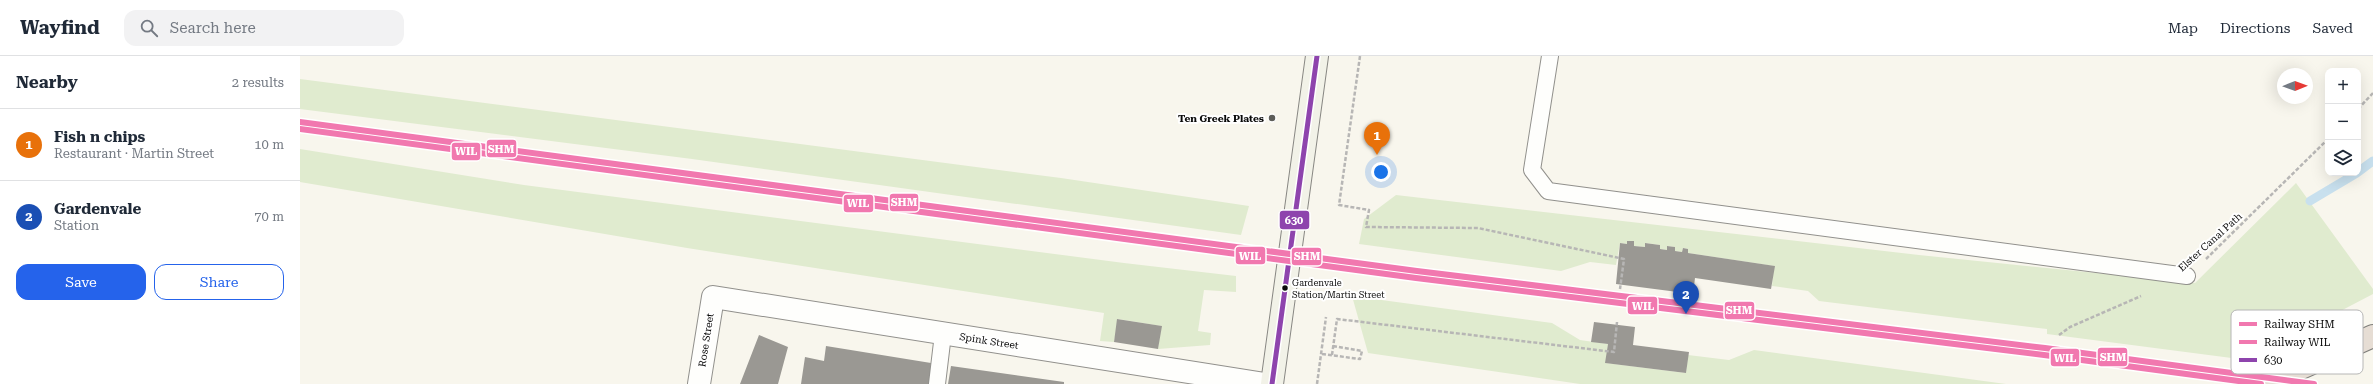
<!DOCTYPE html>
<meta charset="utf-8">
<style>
body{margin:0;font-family:"Roboto Serif",serif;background:#f2f2f3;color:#1f2937}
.controls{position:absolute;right:12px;top:12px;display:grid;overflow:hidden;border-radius:8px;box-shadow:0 4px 16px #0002}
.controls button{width:36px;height:36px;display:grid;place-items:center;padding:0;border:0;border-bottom:1px solid #e0e1e3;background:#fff;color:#1f2937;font:20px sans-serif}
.compass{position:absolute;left:1977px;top:12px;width:36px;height:36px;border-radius:50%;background:#fff;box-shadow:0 4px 16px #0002;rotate:89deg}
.you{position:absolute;left:1081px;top:116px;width:14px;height:14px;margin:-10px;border:3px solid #fff;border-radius:50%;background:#1a73e8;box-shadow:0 0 0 6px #1a73e833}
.badge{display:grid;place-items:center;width:26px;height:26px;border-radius:50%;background:#2563eb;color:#fff;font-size:13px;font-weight:700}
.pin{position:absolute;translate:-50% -33px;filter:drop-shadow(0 1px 2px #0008)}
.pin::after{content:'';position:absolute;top:21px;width:14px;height:12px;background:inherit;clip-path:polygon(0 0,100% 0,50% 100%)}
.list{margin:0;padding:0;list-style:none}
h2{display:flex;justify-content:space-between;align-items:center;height:52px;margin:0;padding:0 16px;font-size:17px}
h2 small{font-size:13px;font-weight:400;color:#747a83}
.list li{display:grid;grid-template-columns:26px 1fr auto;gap:12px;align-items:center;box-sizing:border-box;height:72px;padding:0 16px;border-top:1px solid #e0e1e3}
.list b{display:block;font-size:15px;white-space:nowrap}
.list p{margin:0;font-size:13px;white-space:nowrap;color:#747a83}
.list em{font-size:13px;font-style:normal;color:#747a83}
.actions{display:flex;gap:8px;padding:12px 16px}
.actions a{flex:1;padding:9px 0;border:1px solid #2563eb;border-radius:12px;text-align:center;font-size:14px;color:#2563eb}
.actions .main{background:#2563eb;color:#fff}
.icon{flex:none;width:22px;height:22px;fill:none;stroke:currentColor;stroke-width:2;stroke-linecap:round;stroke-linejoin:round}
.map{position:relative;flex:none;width:2073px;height:328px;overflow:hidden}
header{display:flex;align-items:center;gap:24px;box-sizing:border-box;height:56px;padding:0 20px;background:#fff;border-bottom:1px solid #e0e1e3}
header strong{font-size:19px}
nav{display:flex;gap:22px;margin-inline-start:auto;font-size:14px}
.search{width:280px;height:36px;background:#f2f2f3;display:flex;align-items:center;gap:10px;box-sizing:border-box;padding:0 14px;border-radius:12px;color:#747a83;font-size:15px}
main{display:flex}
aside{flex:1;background:#fff}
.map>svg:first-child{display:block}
.green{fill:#e0ebcf}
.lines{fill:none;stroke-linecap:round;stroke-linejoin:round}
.stream{stroke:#c8e0ee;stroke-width:9}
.building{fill:#9a9893}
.lane-casing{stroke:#91908c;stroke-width:18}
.street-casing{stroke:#91908c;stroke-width:24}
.secondary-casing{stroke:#888783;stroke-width:24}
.highway-casing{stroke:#7e7e7a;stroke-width:24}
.path{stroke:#b7b6b5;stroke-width:2.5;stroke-dasharray:4 2;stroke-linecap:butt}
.lane{stroke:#fefefc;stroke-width:16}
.street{stroke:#fefefc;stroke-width:22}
.secondary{stroke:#f2f2e8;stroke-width:22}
.highway{stroke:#e6ddd4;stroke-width:22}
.bus-1-casing{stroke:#fff;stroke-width:8}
.bus-1{stroke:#8e44ad;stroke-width:5}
.rail-1-casing{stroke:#fff;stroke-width:9}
.rail-2-casing{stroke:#fff;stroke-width:9}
.rail-1{stroke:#f178af;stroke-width:6}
.rail-2{stroke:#f178af;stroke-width:6}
.poi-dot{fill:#5d5d59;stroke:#fff;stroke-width:1.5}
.bus-dot{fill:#0a0a0a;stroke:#fff;stroke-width:1.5}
.labels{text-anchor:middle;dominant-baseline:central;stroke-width:4;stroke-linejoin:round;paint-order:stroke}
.bus-label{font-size:9px;fill:#0a0a0a;stroke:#fff;text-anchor:start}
.poi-label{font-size:10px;font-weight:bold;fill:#0a0a0a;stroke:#fff;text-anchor:end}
.street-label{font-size:10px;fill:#0a0a0a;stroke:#fff}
.key{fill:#fff;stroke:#b6b6b6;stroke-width:1}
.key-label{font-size:11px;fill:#0a0a0a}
.line-badge{stroke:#fff;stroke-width:1.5}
.badge-label{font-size:11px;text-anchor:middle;font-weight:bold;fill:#fff}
</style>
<header>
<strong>Wayfind</strong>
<div class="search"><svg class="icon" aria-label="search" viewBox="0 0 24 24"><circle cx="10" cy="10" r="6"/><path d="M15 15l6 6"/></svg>Search here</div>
<nav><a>Map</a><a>Directions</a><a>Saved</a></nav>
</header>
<main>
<aside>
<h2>Nearby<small>2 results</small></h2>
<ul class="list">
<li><span class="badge" style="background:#e8710a">1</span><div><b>Fish n chips</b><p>Restaurant · Martin Street</p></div><em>10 m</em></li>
<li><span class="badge" style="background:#1a4fb4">2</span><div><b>Gardenvale</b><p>Station</p></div><em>70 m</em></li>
</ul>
<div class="actions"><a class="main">Save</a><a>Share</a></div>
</aside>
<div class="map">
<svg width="2073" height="328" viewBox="0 0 2073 328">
<rect width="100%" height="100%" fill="#f8f6ed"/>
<path class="green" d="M0,23l761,99 188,28 -8,29 -549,-76 -392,-50z
M0,93l224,36 600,78 112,13v16l-32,-2 -6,41 13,2 -1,12 -52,4 3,-23 -43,-7 -4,23 -14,-1 4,-28 -417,-65 -387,-66z
M1996,127l77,106v5l-126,66 -200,-26v-5l-228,-28 -11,-10 -36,-5 2,-20 -86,-13v-4l-5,-1 -1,4 -7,-1v-4l-7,-1 -1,4 -7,-1v-4l-14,-2 -1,4 -11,-1v-5h-6l-1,3 -7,-1 -4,22 -26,-3 -29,9 -202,-27 5,-25 32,-24 523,60 276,28z
M1052,240l200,27 28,17 28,4 -2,19 80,10 2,-18 41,5 25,-10 252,34h-426l-212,-31z"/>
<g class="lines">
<path class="stream" d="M2058,116l15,-11
M2010,145l47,-28"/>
</g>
<path class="building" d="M1327,185h7v5l11,1v-4l15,2v4l7,1v-4l8,1v4l7,1 1,-4 5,1v4l87,13 -4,23 -76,-11 -2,16 -77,-10 4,-41 7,1z
M817,263l45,7 -4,23 -44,-7z
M1294,266l41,5 -2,18 56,7 -3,21 -81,-10 3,-19 -17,-2z
M459,279l29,12 -10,37h-38z
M526,290l105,17 -2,21h-128l4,-27 19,4z
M651,310l113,16v2h-116z"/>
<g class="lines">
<g class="lane-casing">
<path id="lane" d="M1250,0l-18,114 16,21 639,85
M637,328l6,-50"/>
</g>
<g class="street-casing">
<path id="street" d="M399,328l14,-87 552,87"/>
</g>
<g class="secondary-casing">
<path id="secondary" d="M972,328l45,-328"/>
</g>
<g class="highway-casing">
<path id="highway" d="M1965,328l108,-48"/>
</g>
<path class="path" d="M1060,0l-21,149 30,5 -3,17 112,1 146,31 -4,30
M2058,53l15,-16
M1906,203l122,-120
M1759,279l11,-8 71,-31
M1022,298l38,5 2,-8 -29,-5
M1032,299l5,-36 277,33 3,-30
M1017,328l9,-67"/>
<use href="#lane" class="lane"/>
<use href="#street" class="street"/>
<use href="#secondary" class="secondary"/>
<use href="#highway" class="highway"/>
<g class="bus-1-casing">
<path id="bus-1" d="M972,328l45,-328"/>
</g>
<use href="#bus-1" class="bus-1"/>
<g class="rail-1-casing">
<path id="rail-1" d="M0,66l1117,149 628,77 269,36"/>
</g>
<g class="rail-2-casing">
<path id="rail-2" d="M0,73l1116,149 628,77 217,29"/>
</g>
<use href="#rail-1" class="rail-1"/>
<use href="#rail-2" class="rail-2"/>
</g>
<circle class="poi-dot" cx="972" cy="62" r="4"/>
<circle class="bus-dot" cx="985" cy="232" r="3.5"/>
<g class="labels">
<g class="bus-label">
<text x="992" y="227">Gardenvale<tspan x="992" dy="12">Station/Martin Street</tspan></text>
</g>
<g class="poi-label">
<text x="964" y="62">Ten Greek Plates</text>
</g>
<g class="street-label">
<text transform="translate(1910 186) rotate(-42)">Elster Canal Path</text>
<text transform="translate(406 284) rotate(-81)">Rose Street</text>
<text transform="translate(689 285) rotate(9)">Spink Street</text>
</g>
</g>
<rect x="1931" y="254" width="132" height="64" rx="6" class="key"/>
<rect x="1939" y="266" width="18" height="4" fill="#f178af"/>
<rect x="1939" y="284" width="18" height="4" fill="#f178af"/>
<rect x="1939" y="302" width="18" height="4" fill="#8e44ad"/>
<g class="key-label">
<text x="1964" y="272">Railway SHM</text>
<text x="1964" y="290">Railway WIL</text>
<text x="1964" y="308">630</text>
</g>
<g class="line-badge">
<rect x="186" y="83" width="31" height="19" rx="4" fill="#f178af"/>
<rect x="151" y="86" width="30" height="19" rx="4" fill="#f178af"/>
<rect x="589" y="137" width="30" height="19" rx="4" fill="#f178af"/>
<rect x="543" y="138" width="31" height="19" rx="4" fill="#f178af"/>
<rect x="979" y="154" width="31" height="20" rx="4" fill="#8e44ad"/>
<rect x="935" y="190" width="31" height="19" rx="4" fill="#f178af"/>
<rect x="991" y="191" width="31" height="19" rx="4" fill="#f178af"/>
<rect x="1327" y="240" width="31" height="19" rx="4" fill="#f178af"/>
<rect x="1424" y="245" width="31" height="19" rx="4" fill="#f178af"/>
<rect x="1797" y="291" width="31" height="20" rx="4" fill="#f178af"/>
<rect x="1750" y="292" width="30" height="19" rx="4" fill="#f178af"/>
</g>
<g class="badge-label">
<text x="201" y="97">SHM</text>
<text x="166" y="99">WIL</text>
<text x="604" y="150">SHM</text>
<text x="558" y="151">WIL</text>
<text x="994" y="168">630</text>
<text x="950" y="204">WIL</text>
<text x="1007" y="204">SHM</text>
<text x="1343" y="254">WIL</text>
<text x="1439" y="258">SHM</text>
<text x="1813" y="305">SHM</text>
<text x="1765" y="306">WIL</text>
</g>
</svg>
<div class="controls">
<button>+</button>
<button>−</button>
<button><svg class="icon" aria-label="layers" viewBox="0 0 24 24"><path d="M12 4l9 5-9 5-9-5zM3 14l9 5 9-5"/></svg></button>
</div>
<svg class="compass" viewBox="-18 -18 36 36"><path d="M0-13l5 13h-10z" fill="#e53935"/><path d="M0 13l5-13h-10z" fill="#747a83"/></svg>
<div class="you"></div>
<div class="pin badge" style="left:1077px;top:99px;background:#e8710a">1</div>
<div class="pin badge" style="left:1386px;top:258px;background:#1a4fb4">2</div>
</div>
</main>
